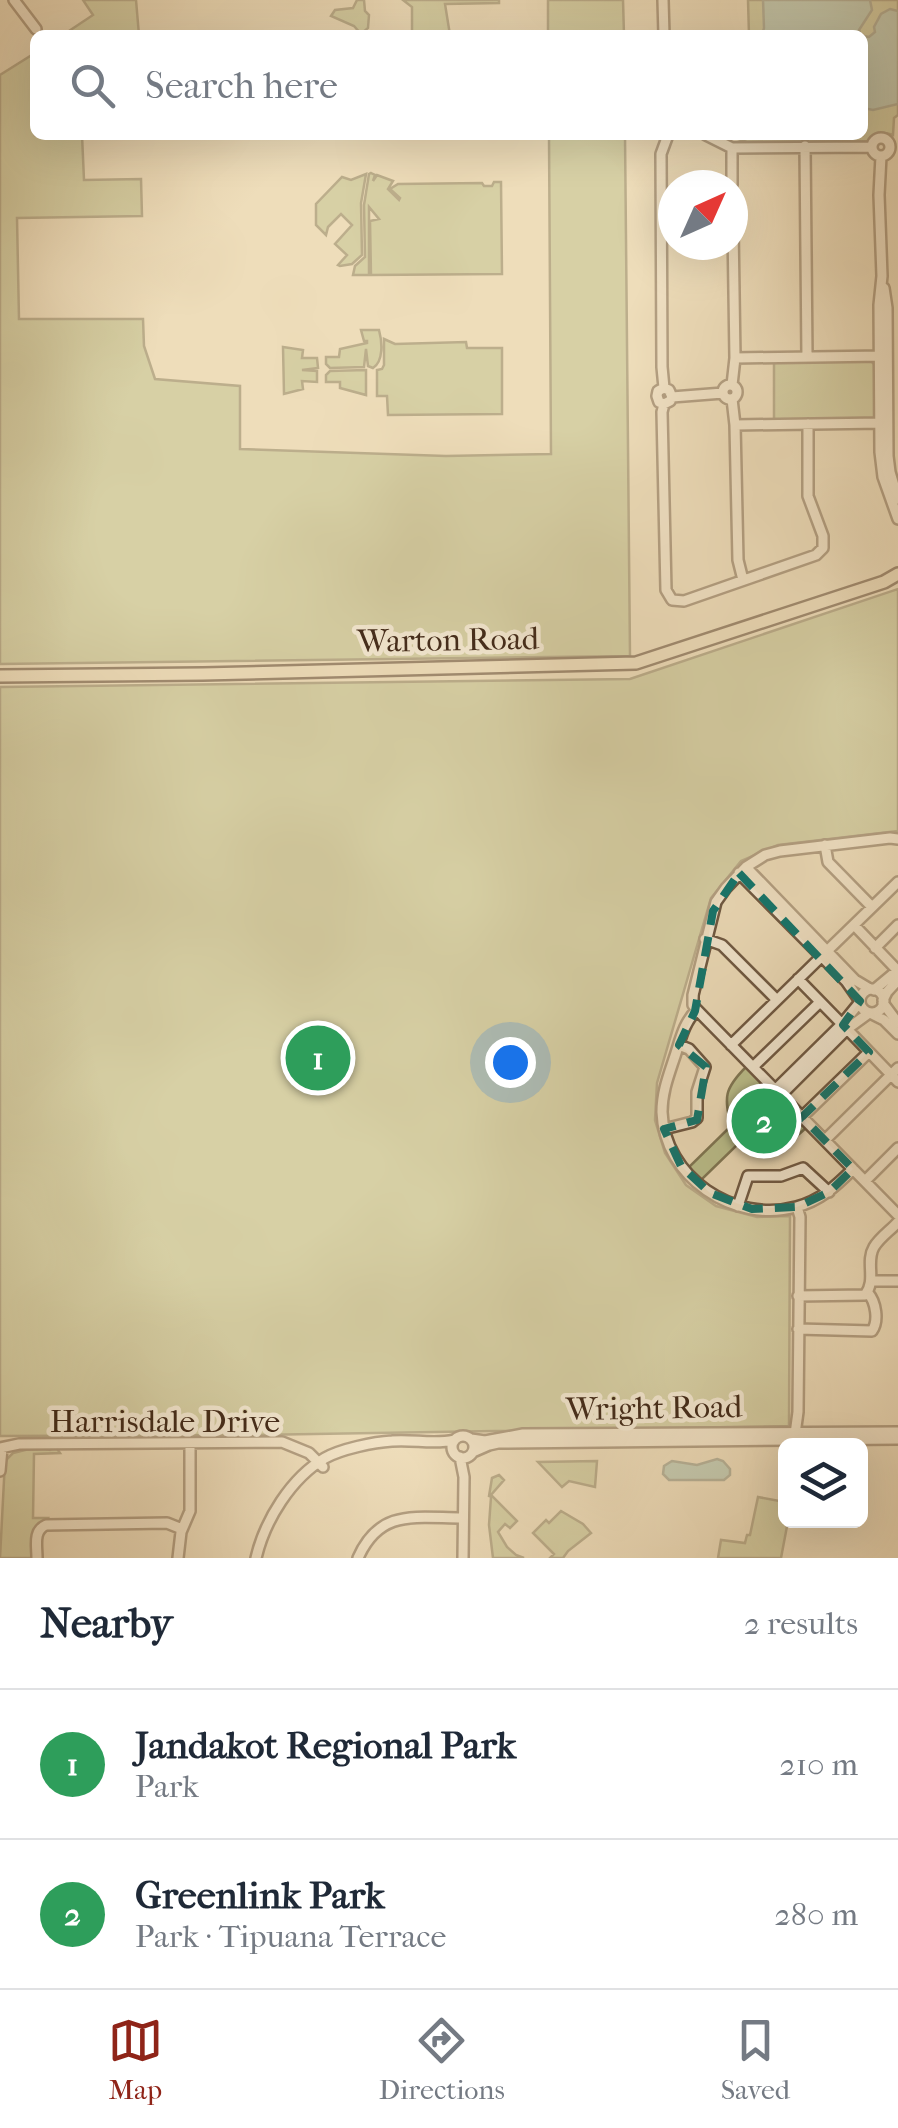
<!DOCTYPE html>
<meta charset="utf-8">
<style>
body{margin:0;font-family:"IM FELL French Canon",serif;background:#f6f6f7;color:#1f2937}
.controls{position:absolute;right:30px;bottom:30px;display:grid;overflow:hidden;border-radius:15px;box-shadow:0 10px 40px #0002}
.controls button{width:90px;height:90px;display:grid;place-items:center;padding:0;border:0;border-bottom:2px solid #e0e1e3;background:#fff;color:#1f2937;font:50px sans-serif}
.compass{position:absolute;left:658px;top:170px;width:90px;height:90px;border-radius:50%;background:#fff;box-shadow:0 10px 40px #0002;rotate:45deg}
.you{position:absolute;left:510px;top:1062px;width:35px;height:35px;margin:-25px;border:8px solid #fff;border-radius:50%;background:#1a73e8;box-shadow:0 0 0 15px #1a73e833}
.badge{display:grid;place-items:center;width:65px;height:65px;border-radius:50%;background:#8f2418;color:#fff;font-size:32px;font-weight:700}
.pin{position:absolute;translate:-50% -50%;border:5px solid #fff;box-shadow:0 2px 10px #0006}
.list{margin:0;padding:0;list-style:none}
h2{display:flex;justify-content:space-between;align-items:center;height:130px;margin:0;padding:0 40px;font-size:42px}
h2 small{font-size:32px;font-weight:400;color:#747a83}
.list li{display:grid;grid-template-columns:65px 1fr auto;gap:30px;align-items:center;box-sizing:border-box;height:150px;padding:0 40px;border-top:2px solid #e0e1e3}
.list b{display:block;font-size:38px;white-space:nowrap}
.list p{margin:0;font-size:32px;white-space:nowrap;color:#747a83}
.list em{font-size:32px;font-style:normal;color:#747a83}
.icon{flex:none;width:55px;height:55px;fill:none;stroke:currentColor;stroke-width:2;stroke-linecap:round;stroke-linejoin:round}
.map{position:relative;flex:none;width:898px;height:1558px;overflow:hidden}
.search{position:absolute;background:#fff;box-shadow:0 10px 40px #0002;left:30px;right:30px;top:30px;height:110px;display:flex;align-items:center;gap:25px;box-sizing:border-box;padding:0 35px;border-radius:15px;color:#747a83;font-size:38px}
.sheet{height:430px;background:#fff}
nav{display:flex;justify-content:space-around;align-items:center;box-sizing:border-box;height:140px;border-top:2px solid #e0e1e3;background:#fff;font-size:28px;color:#747a83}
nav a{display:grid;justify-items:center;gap:5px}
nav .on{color:#8f2418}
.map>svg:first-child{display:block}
.green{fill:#bbc08d;stroke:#7f7654;stroke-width:2.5}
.water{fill:#99bcad;stroke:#778272;stroke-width:2.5}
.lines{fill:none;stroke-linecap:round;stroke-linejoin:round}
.minor-casing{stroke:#6e5842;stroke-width:14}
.major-casing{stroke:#432b1a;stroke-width:16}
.minor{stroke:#f4e9d2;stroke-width:9}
.major{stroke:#eeddba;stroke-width:11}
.marked{fill:none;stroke:#0f766e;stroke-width:8;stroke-dasharray:20 12;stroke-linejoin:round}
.labels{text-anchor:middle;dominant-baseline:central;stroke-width:9;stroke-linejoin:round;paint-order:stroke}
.street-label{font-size:32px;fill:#432b1a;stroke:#f4e9d2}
</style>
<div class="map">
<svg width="898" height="1558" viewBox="0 0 898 1558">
<rect width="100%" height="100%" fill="#eeddba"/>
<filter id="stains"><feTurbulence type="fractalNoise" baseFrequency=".002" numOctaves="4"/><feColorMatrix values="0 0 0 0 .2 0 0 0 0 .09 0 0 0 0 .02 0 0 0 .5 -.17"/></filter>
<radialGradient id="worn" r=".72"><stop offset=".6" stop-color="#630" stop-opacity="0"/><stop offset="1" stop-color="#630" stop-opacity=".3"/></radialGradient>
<path class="green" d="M83,0h53l3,35h-76l30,-20z
M357,0h7l1,11 4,4 -1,13 -7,6 -7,-8 -23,-10 4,-6 18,-2z
M403,0h96v3l-54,1 5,31h-38v-28z
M548,0h75l1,35h-76z
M748,0h150v115l-4,3 -1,17c-11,-4 -17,-2 -25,6l-121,1 -18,-6 134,-1v-100h-114z
M35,53v82h47l2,45 57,-1 1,37 -125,2 2,101h124l1,27 11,33 85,7v63l206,7 105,-2 -2,-319h76l5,521 -630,8v-589z
M371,173l4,2 -2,6 4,-6 16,6 -5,8 11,11 1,-2 -10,-9 8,-5 84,-1 2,3h8l2,-4h7l1,92 -131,1 -1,-54 9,-2 -10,-12v68h-16l2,-9 10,-9 -1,-52 5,-31z
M366,174l-5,29 1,52 -10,9 -12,2 -2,-1 9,-10 -12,-11 17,-19 -11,-11 -13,13 -2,8 -10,-10v-21l26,-27 9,3z
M361,330h18c3,11 5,31 -6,38l-5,-2 -2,-17 -2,18 -34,1 -4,-4v-7h13l1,-8 27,-6v-2h-3z
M384,339l11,5 71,-2 1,6h35v66l-114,1 -1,-19h-10v-26l5,-1 2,-4z
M283,347l20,3 -1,8h15l1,10 -16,2 15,1v11l-15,-1 1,8 -19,5z
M820,359l3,3 46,-3 8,8 -1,48 -3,4 -99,3v-62z
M366,370v25l-26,-7v-6h-14v-7l4,-4z
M898,589v242l-120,14 -37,16 -30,37 -54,185 -2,37 10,33 21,32 30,21 41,11 33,-1 -1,210 -539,9 -250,1v-749l630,-8z
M746,1067l60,61c-21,20 -38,25 -65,13l-42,41 -12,-13 44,-43c-7,-29 -7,-37 15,-59z
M37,1447l13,3 6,-3 4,6 -26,1 -1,64h15l-16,35v5h-32l5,-97 8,-8z
M597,1461l-2,26 -26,-6 -7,6 -24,-25z
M499,1475l5,5 -13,15 26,26 -7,7 -5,-4 -7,8 9,15 9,8 8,3h-31l-4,-33 2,-28 -2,-1 3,-18z
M758,1497l27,5 1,18 2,1 -7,37h-63l3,-18 24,3 2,-8h3z
M561,1511l22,13 8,9 -23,18 -5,7h-13l4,-4 -21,-21 13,-13 3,3z"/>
<path class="water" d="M763,0h107l2,10 -13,20 2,5h-99l2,-7z
M890,9l8,2v93l-25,6 -10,-2v-72l6,1 6,-5 -1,-5 7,-13z
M717,1459l6,2 7,8v6l-6,5h-55l-6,-6 1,-8 8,-5 25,4z"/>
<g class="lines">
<g class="minor-casing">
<path id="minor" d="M14,0l22,29
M663,0l1,35
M706,135l26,13 140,-1
M872 147a9 9 0 1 1 18 0a9 9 0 1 1-18 0Z
M805,146l2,211
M732,148v37
M881,156l-2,39 3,81 -3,29 1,147 3,25 15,42
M884,288l3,20 1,148 2,16 8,27
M735,358l148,-2
M723 392a7 7 0 1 1 14 0a7 7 0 1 1-14 0Z
M732,385l3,-27 -2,-131
M664,388l-6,3 -1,5 2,6 5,2 6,-3 2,-4 -3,-7 -5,-2 -2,-21 -1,-213 7,-19
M672,397l51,-4
M732,399l3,26 3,135 5,20
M664,404l-2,8 4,178 6,10 12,1 132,-46 7,-7v-12l-15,-40v-72
M735,425l147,-2
M825,845l3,17 44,45
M746,867l109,113 15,9
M739,873l107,108 14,20
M854,925l43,45
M705,939l17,6 55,55
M875,948l23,-23
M827,951l71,-69
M798,979l44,45
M860 1001a12 12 0 1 1 24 0a12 12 0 1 1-24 0Z
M874,990l24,-20
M883,1000l4,-8 11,-12
M883,1003l15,20
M697,1010l201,205
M870,1013l14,7 14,14
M847,1029l51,53
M731,1045l91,-89
M753,1067l67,-65
M775,1090l67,-66 18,-22
M781,1095l66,-66 22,-16
M802,1117l67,-65
M664,1129l28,-7 5,-4v-26l8,-25 -16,-18 -10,-4
M825,1140l73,-72
M853,1169c-17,17 -33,32 -57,38 -62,17 -132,-30 -134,-95 0,-19 6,-35 12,-53 6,-17 9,-36 23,-49l-4,-5v-10l23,-93 10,-14 20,-21 19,-12 15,-4 110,-13 8,1
M865,1181l33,-33
M738,1206l10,-30h33l22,-8 26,24
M871,1281h27
M798,1296l67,-1c12,-15 0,-33 9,-48 6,-10 17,-17 24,-25
M798,1329l74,2c7,-10 4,-29 -4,-38
M795,1434l3,-22 2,-195 -3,-10
M452 1447a11 11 0 1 1 22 0a11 11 0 1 1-22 0Z
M471,1439l14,2 38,-7 375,-2
M0,1448l19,-4 263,-2 27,11 14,14
M473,1452l16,-7 9,-2 400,-4
M460,1457l4,20 -1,81
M0,1471l2,-23
M37,1558c0,-13 -4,-27 9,-33l121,-2 15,6
M178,1558l3,-26 9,-21v-68
M256,1558c9,-38 35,-80 69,-100 16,-9 49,-16 67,-17 21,-2 42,4 62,-1
M358,1558c22,-50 58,-40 105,-40"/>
</g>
<g class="major-casing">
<path id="major" d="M0,676l203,-2 433,-11 248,-81 14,-8"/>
</g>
<use href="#minor" class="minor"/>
<use href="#major" class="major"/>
</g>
<path d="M0 0H898V1558H0ZM739,873l121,128 -17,24 26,27 -67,65 51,52 -24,23 -32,15 -45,2 -42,-16 -29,-27 -17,-37 33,-9 9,-53 -27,-22 16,-34 18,-100z" fill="#eeddba" fill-opacity=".55" fill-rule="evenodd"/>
<path class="marked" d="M739,873l121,128 -17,24 26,27 -67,65 51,52 -24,23 -32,15 -45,2 -42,-16 -29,-27 -17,-37 33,-9 9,-53 -27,-22 16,-34 18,-100z"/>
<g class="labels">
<g class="street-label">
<text transform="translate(448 640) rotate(-1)">Warton Road</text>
<text transform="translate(654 1408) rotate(-1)">Wright Road</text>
<text x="165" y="1421">Harrisdale Drive</text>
</g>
</g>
<rect width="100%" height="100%" filter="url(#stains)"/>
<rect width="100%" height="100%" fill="url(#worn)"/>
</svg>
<div class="controls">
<button><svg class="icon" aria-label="layers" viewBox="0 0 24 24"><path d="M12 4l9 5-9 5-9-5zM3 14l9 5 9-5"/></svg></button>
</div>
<svg class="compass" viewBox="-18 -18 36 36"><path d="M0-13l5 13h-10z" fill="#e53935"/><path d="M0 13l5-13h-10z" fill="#747a83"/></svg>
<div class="you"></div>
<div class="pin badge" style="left:318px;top:1058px;background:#2e9e5b">1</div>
<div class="pin badge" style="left:764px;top:1121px;background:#2e9e5b">2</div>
<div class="search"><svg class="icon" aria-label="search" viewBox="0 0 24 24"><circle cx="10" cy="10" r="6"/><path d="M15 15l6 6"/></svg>Search here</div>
</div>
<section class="sheet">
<h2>Nearby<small>2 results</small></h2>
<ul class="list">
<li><span class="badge" style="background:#2e9e5b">1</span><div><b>Jandakot Regional Park</b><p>Park</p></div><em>210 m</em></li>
<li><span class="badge" style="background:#2e9e5b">2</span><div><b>Greenlink Park</b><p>Park · Tipuana Terrace</p></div><em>280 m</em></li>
</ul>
</section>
<nav>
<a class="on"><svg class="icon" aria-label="map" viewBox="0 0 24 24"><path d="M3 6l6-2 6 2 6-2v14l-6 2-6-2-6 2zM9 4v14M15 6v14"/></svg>Map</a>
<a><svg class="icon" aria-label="directions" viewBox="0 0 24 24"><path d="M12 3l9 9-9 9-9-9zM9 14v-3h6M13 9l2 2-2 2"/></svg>Directions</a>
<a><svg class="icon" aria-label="saved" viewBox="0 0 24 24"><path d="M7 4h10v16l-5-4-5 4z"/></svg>Saved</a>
</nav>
